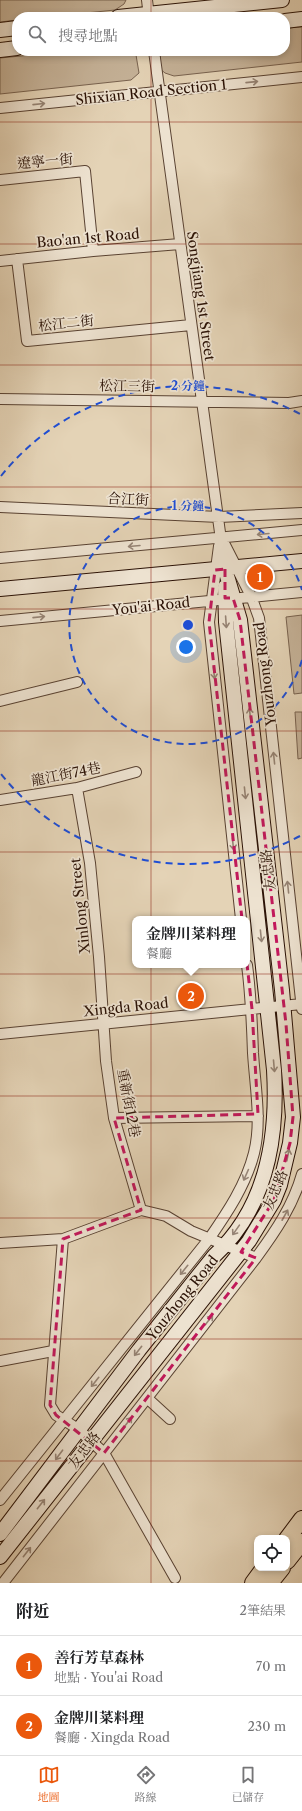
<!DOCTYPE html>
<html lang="zh-TW">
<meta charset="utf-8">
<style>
body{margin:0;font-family:"Libre Caslon Text","Noto Serif TC",serif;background:#f2f2f2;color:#202124}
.controls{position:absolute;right:12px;bottom:12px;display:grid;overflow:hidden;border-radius:8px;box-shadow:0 2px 6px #0003}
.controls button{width:36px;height:36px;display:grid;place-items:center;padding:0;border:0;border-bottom:1px solid #e0e0e0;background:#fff;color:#202124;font:20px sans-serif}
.you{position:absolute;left:186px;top:647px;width:14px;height:14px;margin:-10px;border:3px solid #fff;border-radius:50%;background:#1a73e8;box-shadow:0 0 0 6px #1a73e833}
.badge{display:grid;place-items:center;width:26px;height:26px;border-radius:50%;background:#ea580c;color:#fff;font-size:13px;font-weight:700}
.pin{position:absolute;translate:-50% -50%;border:2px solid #fff;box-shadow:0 1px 4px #0006}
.popup{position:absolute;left:132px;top:916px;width:118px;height:52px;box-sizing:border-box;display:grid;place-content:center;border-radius:8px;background:#fff;filter:drop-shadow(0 1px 3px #0005);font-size:13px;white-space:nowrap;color:#757577}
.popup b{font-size:15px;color:#202124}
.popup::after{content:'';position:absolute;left:50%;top:100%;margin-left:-8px;border:8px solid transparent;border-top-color:#fff}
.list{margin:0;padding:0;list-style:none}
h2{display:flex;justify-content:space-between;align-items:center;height:52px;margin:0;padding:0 16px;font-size:17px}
h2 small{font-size:13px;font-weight:400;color:#757577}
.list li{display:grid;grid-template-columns:26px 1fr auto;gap:12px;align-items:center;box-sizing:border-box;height:60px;padding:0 16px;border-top:1px solid #e0e0e0}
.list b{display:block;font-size:15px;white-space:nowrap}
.list p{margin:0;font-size:13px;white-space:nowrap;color:#757577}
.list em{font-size:13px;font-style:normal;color:#757577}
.icon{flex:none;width:22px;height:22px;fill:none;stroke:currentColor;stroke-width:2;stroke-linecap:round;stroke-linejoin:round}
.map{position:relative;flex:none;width:302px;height:1583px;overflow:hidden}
.search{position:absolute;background:#fff;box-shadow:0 2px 6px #0003;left:12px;right:12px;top:12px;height:44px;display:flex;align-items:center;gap:10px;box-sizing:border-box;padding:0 14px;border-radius:16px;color:#757577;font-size:15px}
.sheet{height:172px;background:#fff}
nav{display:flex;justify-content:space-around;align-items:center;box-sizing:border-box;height:56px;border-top:1px solid #e0e0e0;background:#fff;font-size:11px;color:#757577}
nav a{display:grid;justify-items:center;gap:2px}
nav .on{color:#ea580c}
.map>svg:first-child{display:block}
.green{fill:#c5b298;stroke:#78624f}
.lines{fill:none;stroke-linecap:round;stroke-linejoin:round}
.street-casing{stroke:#594232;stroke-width:12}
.secondary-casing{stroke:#2b1206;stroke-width:16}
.primary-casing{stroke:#2b1206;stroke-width:18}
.street{stroke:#ede2d0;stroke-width:10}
.secondary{stroke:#ede2d0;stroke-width:14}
.primary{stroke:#e4d3b6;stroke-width:16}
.oneway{stroke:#968475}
.marked{fill:none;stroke:#c2185b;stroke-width:3;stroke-dasharray:8 5;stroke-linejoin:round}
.grid{fill:none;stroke:#8f2418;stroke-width:1;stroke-opacity:0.55}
.ring{fill:none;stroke:#1d4ed8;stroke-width:2;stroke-dasharray:7 5}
.labels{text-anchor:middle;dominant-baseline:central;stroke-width:3.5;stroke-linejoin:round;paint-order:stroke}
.street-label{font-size:14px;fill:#2b1206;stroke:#ede2d0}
.centre{fill:#1d4ed8;stroke:#ede2d0;stroke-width:2}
.ring-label{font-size:12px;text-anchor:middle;font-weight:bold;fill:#1d4ed8;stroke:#ede2d0;stroke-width:3.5;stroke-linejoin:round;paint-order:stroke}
</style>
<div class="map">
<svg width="302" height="1583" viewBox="0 0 302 1583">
<rect width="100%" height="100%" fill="#e4d3b6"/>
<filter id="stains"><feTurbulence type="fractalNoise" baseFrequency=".005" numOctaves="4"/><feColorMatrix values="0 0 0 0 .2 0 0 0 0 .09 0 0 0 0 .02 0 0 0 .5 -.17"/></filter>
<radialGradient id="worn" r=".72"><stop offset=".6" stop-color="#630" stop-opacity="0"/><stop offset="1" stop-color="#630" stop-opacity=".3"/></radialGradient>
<path class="green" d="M0,0h126l-2,4 -9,6 -68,7h-30v3l-17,2z
M302,27v35l-128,14 -9,-3 -6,-5 -1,-17h127v-23z
M73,51h55l8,4 3,18 -8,7 -131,14v-36z
M302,615v78l-8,1 -8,-77z
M295,712h7v46l-4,1z"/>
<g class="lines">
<g class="street-casing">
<path id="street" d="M147,0l2,17
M154,51l71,518
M0,108l302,-31
M0,180l85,-9 8,80
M17,259l10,82 164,-16
M0,261l93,-10 87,-7
M0,399l289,4 13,-2
M0,507l219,10 83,-4
M225,545l26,51 8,22 43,391
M219,546l-10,76 32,297
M0,558l302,-28
M0,621l302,-29
M0,701l77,-19
M77,788l13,75 9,94 7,104 8,57 27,92
M0,800l77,-12 59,-16
M0,1034l302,-30
M114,1118l144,-2
M63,1239l-13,166 6,10 22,14 26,24 71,125
M0,1243l63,-4 78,-29 25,6 25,15 65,27
M0,1361l53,-10
M147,1398l23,21
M0,1500l209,-261c18,-26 37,-54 45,-86 8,-32 1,-67 -1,-100 -1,-30 -2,-58 -6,-88
M3,1583l253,-325c19,-26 37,-52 46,-84"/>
</g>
<g class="secondary-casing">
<path id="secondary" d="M118,17l164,-17
M285,21l17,-2
M0,30l17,-2
M0,50l17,-2
M0,589l302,-28
M0,1534l139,-184 75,-94c53,-48 64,-119 60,-186l-48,-448 -1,-35
M0,1557l249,-316 25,-41 6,-15 10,-42 3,-26 -11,-127 -42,-370 -15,-51"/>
</g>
<g class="primary-casing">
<path id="primary" d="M287,1539l15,-20
M287,1561l15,-19
M253,1583l11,-15
M270,1583l12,-15"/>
</g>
<use href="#street" class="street"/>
<use href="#secondary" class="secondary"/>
<use href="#primary" class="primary"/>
</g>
<defs><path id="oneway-shaft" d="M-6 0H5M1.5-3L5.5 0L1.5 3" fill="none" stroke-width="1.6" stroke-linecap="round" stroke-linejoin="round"/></defs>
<g class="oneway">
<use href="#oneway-shaft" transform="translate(252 82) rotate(-6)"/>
<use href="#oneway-shaft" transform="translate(39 104) rotate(-6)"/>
<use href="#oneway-shaft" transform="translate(263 534) rotate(175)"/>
<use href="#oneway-shaft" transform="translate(134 546) rotate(175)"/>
<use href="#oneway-shaft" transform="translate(39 617) rotate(-6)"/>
<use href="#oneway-shaft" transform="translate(226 622) rotate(86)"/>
<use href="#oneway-shaft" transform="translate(214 673) rotate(84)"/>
<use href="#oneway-shaft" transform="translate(250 714) rotate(-97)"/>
<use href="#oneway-shaft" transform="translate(274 758) rotate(-96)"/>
<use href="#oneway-shaft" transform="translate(245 793) rotate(84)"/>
<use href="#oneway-shaft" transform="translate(233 844) rotate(84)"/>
<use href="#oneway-shaft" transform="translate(288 887) rotate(-96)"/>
<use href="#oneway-shaft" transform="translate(261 936) rotate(84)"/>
<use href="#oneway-shaft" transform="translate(274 1066) rotate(85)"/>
<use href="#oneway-shaft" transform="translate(288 1155) rotate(-79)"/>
<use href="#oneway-shaft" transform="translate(246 1175) rotate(114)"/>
<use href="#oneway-shaft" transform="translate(285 1215) rotate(-61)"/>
<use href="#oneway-shaft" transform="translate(236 1230) rotate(125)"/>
<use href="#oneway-shaft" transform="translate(184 1270) rotate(129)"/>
<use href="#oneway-shaft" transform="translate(209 1320) rotate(-52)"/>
<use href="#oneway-shaft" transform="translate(138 1351) rotate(128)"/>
<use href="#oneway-shaft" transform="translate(95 1382) rotate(129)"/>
<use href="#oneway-shaft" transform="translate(128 1422) rotate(-52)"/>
<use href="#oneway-shaft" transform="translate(59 1455) rotate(127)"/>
<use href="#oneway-shaft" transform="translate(41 1504) rotate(-52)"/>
<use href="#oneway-shaft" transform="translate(27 1552) rotate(-52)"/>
</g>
<path class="marked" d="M225,569v29h8l7,22 46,404 7,93 -3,26 -16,57 -33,52 15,6 -152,195 -48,-38 -6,-10 13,-166 78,-29 -27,-92 144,-4 -6,-105 -43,-387 6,-52z"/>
<path class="grid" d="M151,0v17M151,51v1532M0,122h302M0,244h302M0,365h302M0,487h302M0,609h302M0,731h302M0,852h302M0,974h302M0,1096h302M0,1218h302M0,1339h302M0,1461h302"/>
<g class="ring">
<path d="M302 660A119 119 0 1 1 302 590"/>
<path d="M300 836A239 239 0 0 1 1 774M1 476A239 239 0 0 1 300 414"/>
</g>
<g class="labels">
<g class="street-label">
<text transform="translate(151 92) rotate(-6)">Shixian Road Section 1</text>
<text transform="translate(45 161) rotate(-5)">遼寧一街</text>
<text transform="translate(88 238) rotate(-5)">Bao'an 1st Road</text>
<text transform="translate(201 296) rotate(82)">Songjiang 1st Street</text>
<text transform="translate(66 323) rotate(-6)">松江二街</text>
<text transform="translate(127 386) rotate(1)">松江三街</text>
<text transform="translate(128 499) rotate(3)">合江街</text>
<text transform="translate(151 606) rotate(-6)">You'ai Road</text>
<text transform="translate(265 674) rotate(-97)">Youzhong Road</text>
<text transform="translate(66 774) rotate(-11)">龍江街74巷</text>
<text transform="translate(268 870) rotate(-97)">友忠路</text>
<text transform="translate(80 906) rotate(-96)">Xinlong Street</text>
<text transform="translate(126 1007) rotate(-6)">Xingda Road</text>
<text transform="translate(129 1103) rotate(79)">重新街12巷</text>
<text transform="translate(275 1190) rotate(-67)">友忠路</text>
<text transform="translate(182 1298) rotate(-51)">Youzhong Road</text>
<text transform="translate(84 1450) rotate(-52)">友忠路</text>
</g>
</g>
<circle cx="188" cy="625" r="6" class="centre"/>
<g class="ring-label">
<text x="188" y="390">2 分鐘</text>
<text x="188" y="510">1 分鐘</text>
</g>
<rect width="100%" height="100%" filter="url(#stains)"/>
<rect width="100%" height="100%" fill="url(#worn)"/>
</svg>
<div class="controls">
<button><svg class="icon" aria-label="locate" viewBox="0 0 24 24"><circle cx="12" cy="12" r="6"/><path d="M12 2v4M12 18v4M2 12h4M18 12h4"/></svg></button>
</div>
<div class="you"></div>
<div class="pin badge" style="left:260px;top:577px">1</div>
<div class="pin badge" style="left:191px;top:996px">2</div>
<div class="popup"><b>金牌川菜料理</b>餐廳</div>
<div class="search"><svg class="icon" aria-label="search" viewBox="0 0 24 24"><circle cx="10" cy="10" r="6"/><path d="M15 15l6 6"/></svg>搜尋地點</div>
</div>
<section class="sheet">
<h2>附近<small>2筆結果</small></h2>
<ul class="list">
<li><span class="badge">1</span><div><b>善行芳草森林</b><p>地點 · You'ai Road</p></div><em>70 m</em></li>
<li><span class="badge">2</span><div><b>金牌川菜料理</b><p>餐廳 · Xingda Road</p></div><em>230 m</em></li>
</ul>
</section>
<nav>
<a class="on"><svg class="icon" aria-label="map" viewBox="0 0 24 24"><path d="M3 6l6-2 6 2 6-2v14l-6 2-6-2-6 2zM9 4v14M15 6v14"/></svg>地圖</a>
<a><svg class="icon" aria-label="directions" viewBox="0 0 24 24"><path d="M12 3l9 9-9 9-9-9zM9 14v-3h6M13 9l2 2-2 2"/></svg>路線</a>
<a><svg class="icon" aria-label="saved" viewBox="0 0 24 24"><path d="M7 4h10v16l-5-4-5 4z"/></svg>已儲存</a>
</nav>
